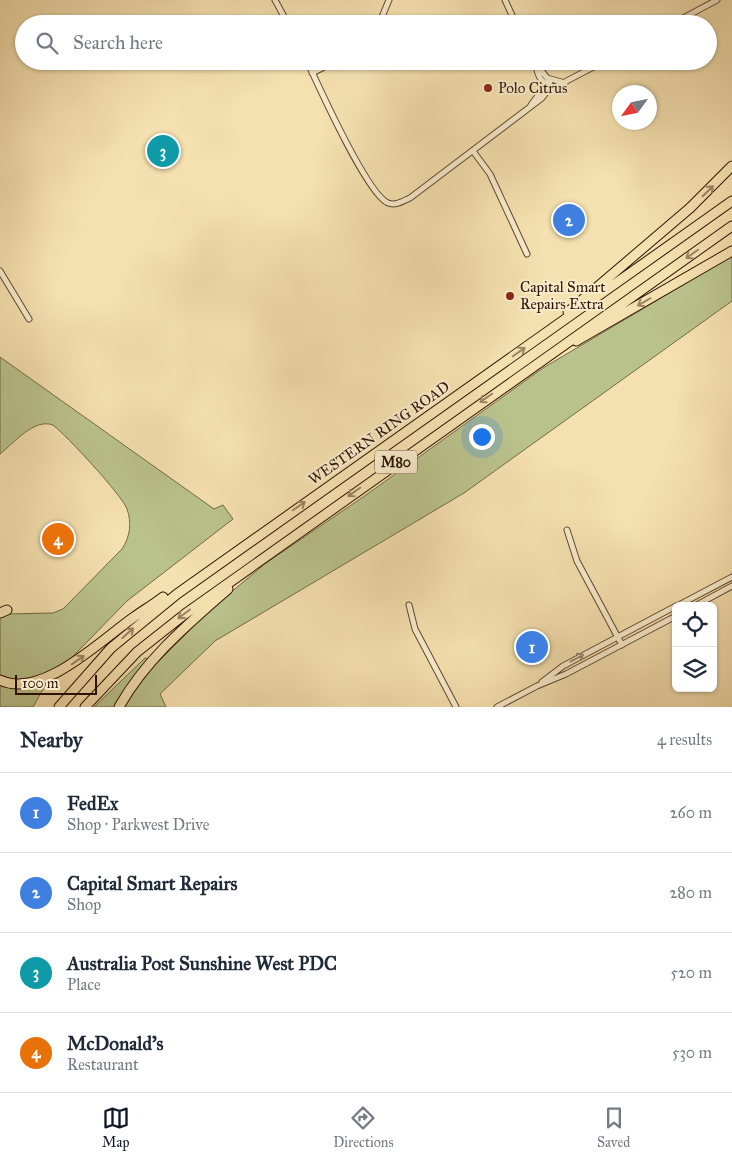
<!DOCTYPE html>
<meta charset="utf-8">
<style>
body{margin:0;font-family:"IM FELL Great Primer",serif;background:#f2f2f3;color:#1f2937}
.controls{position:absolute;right:15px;bottom:15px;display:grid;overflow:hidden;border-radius:8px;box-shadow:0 1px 4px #0004}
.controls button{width:45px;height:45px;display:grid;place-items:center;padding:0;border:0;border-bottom:1px solid #e0e1e3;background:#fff;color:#1f2937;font:25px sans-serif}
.compass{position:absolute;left:612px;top:85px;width:45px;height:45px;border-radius:50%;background:#fff;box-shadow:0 1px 4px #0004;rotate:237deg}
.scale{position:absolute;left:15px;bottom:12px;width:82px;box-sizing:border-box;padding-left:5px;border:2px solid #2e1205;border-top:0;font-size:14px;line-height:18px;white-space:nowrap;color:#2e1205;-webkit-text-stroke:4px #f8ebcb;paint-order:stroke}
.you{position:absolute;left:481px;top:436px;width:18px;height:18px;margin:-12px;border:4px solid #fff;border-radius:50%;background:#1a73e8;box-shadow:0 0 0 8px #1a73e833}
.badge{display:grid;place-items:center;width:32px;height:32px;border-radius:50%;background:#111827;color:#fff;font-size:16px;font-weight:700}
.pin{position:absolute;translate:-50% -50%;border:2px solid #fff;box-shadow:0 1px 5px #0006}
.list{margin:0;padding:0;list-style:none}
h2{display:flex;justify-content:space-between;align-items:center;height:65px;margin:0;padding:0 20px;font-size:21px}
h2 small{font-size:16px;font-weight:400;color:#747a83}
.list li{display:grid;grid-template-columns:32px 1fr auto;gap:15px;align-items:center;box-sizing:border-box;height:80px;padding:0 20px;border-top:1px solid #e0e1e3}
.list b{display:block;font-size:19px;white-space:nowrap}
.list p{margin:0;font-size:16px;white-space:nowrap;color:#747a83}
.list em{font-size:16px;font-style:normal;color:#747a83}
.icon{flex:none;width:28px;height:28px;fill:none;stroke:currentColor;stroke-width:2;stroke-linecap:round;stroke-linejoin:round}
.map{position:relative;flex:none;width:732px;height:707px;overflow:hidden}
.search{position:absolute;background:#fff;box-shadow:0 1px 4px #0004;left:15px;right:15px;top:15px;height:55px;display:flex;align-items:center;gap:12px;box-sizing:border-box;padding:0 18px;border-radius:28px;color:#747a83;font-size:19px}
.sheet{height:385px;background:#fff}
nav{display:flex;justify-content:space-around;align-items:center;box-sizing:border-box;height:70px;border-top:1px solid #e0e1e3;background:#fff;font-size:14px;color:#747a83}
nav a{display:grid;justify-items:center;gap:2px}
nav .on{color:#111827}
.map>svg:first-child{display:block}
.green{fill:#bac28c;stroke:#746a48}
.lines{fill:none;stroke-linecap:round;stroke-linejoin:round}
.street-casing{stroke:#604630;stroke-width:7}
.highway-casing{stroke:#2e1205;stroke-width:11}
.street{stroke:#f8ebcb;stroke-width:5}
.highway{stroke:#f5e0af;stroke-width:9}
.oneway{stroke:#9b8362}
.oneway2{stroke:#9d8972}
.poi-dot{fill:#8f2418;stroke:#f8ebcb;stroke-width:2}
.labels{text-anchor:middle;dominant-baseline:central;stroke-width:4;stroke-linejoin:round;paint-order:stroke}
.shield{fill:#f8ebcb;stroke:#6b5340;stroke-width:1}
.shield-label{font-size:14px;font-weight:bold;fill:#2e1205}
.poi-label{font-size:15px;fill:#2e1205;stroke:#f8ebcb;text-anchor:start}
.street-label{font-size:15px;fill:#2e1205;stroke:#f8ebcb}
</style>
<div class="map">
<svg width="732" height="707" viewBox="0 0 732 707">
<rect width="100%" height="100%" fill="#f5e0af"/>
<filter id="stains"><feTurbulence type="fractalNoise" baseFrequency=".004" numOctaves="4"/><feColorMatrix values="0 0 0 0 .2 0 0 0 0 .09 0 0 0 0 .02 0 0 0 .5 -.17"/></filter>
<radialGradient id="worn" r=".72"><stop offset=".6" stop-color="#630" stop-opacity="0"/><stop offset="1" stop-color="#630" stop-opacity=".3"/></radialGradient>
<path class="green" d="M732,256v45l-268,192 -249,148 -55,53 6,13h-72l51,-49 14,3 52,-52 55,-46 100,-68 177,-127z
M0,357l214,152 9,-4 10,14 -106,82 -81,83 -13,23h-33v-97l6,4 47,-1 10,-4 59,-60c8,-12 10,-26 5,-40 -5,-14 -60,-73 -74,-84 -19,-7 -39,18 -53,29z"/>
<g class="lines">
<g class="street-casing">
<path id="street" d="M275,0l13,24
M505,0l11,24
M379,24l10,-24
M672,24l45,-24
M307,61c12,26 60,133 81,142 8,3 15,-2 22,-5l132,-100 6,-8 2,-10
M534,61l13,17 18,5
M536,65c2,13 6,19 19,22l50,-26
M312,73l24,-12
M531,105l17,-23
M473,151l17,23 37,80
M0,271l29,48
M567,530l10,31 45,84
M409,605l6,24 41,78
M677,606l55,-29
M695,606l37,-20
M542,682l21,-16 113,-60
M497,707l40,-21 29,-12 110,-58"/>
</g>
<g class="highway-casing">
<path id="highway" d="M568,312l122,-104 42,-42
M576,341l156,-90
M0,613l7,-3
M0,680c42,20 102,-41 134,-63 10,-7 20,-13 29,-20
M59,707l52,-59 66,-54 555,-393
M85,707l52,-55 48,-38 547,-388
M119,707c27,-48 69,-83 109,-118"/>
</g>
<use href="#street" class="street"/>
<use href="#highway" class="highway"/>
</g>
<defs><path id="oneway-shaft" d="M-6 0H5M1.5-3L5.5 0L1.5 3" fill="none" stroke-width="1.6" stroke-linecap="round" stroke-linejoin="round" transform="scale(1.25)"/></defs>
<g class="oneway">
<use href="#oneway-shaft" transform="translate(708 191) rotate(-44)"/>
<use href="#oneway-shaft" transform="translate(692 254) rotate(145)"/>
<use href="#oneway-shaft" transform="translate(644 302) rotate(150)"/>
<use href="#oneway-shaft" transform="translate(519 352) rotate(-35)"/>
<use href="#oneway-shaft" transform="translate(486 398) rotate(145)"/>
<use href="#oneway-shaft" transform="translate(354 492) rotate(145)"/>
<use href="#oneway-shaft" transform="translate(299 506) rotate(-35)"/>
<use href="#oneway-shaft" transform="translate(184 614) rotate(143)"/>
<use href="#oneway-shaft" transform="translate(128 633) rotate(-42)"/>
<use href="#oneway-shaft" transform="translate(78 660) rotate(-35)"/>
</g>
<use class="oneway2" href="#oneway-shaft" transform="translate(577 658) rotate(-28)"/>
<g class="poi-dot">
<circle cx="488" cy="88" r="5"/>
<circle cx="510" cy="296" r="5"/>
</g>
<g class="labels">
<rect class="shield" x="375" y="450.5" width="42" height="23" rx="4"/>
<g class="shield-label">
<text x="396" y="462">M80</text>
</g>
<g class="poi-label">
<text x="498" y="88">Polo Citrus</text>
<text x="520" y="287">Capital Smart<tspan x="520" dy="17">Repairs Extra</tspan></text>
</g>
<g class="street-label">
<text transform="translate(379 433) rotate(-35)">WESTERN RING ROAD</text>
</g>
</g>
<rect width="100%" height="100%" filter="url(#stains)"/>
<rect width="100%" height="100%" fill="url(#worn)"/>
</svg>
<div class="controls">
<button><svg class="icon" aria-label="locate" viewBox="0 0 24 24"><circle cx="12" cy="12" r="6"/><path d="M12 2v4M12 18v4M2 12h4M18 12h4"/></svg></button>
<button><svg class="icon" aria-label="layers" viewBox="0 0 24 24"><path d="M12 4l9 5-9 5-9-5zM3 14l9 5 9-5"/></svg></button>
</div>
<svg class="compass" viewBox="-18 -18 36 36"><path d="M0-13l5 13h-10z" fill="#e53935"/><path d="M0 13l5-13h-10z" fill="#747a83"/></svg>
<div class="scale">100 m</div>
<div class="you"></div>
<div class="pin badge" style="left:532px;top:647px;background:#3f7fe0">1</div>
<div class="pin badge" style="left:569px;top:220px;background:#3f7fe0">2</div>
<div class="pin badge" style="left:163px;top:151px;background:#0f9aa8">3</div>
<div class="pin badge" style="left:58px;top:539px;background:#e8710a">4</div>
<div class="search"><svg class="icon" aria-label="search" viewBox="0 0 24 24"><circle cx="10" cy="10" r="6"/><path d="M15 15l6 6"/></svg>Search here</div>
</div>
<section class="sheet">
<h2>Nearby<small>4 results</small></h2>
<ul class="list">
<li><span class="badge" style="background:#3f7fe0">1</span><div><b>FedEx</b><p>Shop · Parkwest Drive</p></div><em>260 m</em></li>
<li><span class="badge" style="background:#3f7fe0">2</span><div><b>Capital Smart Repairs</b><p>Shop</p></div><em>280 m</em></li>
<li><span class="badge" style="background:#0f9aa8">3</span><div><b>Australia Post Sunshine West PDC</b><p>Place</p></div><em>520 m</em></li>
<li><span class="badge" style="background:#e8710a">4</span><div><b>McDonald's</b><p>Restaurant</p></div><em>530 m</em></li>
</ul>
</section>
<nav>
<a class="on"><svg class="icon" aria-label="map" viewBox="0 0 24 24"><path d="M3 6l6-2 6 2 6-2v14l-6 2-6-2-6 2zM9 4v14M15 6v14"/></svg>Map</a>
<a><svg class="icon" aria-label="directions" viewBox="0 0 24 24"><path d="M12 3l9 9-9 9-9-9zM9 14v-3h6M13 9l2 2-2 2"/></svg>Directions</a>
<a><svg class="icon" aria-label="saved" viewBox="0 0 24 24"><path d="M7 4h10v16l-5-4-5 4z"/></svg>Saved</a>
</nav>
